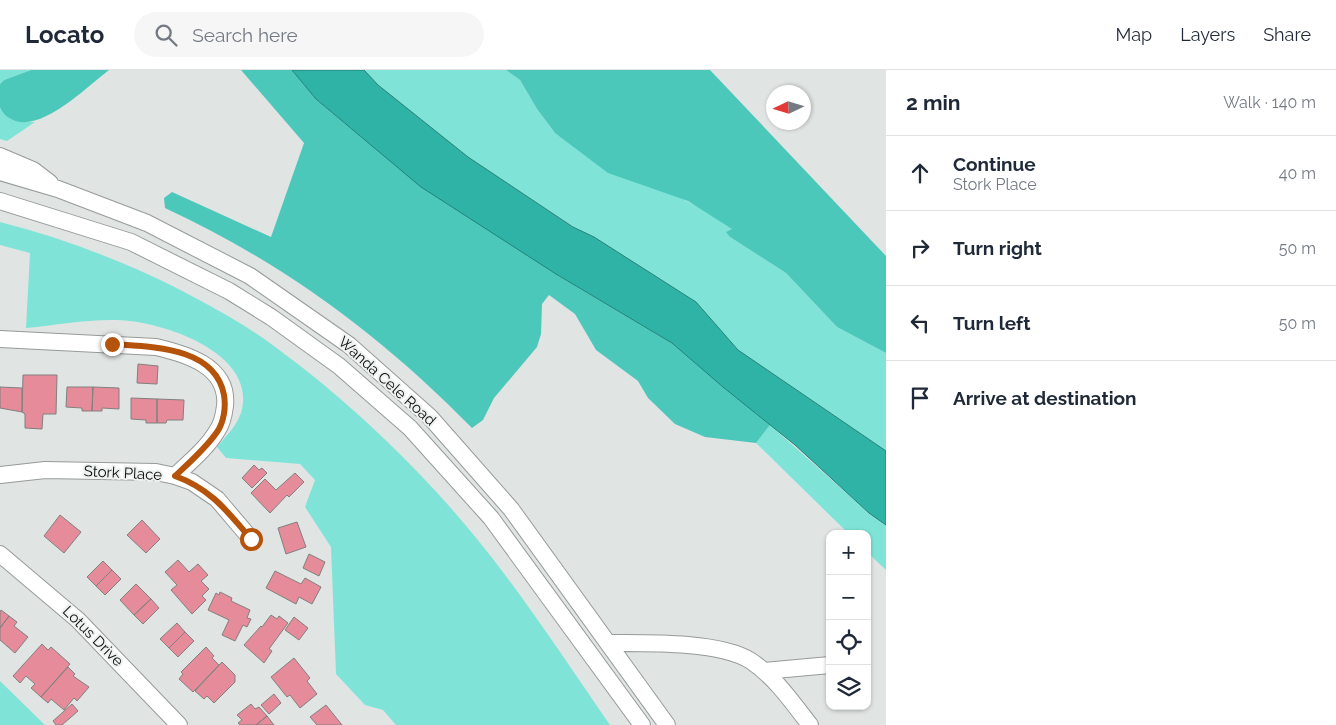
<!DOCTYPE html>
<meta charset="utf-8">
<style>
body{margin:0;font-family:Raleway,sans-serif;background:#f6f6f7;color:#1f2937}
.controls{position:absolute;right:15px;bottom:15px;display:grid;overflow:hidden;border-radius:10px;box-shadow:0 1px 4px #0004}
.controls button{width:45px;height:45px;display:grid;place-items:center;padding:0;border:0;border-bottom:1px solid #e0e1e3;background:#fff;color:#1f2937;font:25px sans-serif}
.compass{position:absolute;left:766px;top:15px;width:45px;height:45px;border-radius:50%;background:#fff;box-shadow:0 1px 4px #0004;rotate:266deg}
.stop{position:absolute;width:15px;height:15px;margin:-11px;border:4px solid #b45309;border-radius:50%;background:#fff}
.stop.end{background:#b45309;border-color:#fff;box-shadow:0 1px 5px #0008}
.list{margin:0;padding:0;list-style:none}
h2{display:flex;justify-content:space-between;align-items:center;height:65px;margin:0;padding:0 20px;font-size:21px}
h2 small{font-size:16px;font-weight:400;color:#747a83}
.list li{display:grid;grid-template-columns:32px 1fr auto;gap:15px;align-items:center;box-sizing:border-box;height:75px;padding:0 20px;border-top:1px solid #e0e1e3}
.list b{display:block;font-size:19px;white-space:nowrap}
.list p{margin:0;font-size:16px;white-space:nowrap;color:#747a83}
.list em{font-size:16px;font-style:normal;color:#747a83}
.icon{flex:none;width:28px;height:28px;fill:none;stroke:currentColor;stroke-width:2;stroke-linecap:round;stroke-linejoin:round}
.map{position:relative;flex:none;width:886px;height:655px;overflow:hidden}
header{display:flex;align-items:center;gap:30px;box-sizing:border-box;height:70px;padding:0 25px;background:#fff;border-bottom:1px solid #e0e1e3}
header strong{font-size:24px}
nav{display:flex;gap:28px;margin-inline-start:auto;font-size:18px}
.search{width:350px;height:45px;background:#f6f6f7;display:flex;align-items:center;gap:12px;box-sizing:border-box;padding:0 18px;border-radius:28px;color:#747a83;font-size:19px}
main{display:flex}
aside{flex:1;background:#fff}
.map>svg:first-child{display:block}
.green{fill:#7fe4d7}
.forest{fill:#4cc8bb}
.water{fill:#2fb3a6;stroke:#248178}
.building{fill:#e58b99;stroke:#827f7f}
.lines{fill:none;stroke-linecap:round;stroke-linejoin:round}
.minor-casing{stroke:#969a99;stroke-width:18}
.minor{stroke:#fff;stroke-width:16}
.route{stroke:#b45309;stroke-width:6}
.labels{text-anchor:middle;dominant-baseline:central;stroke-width:4;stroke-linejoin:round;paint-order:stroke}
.street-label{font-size:15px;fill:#0b0c0c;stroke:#edf1f0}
</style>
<header>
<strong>Locato</strong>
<div class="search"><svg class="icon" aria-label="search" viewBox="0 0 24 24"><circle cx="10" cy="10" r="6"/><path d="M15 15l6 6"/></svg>Search here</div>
<nav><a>Map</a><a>Layers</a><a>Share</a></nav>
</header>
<main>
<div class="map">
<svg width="886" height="655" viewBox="0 0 886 655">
<rect width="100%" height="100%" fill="#e0e4e3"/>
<path class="green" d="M0,0h31l-27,10 -4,4z
M364,0h142l14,10 17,29 18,24 157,81 21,15 -3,8 56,36 51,54 49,26v98l-148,-101 -42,-48 -102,-65 -20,-10 -106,-70 -90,-72z
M0,36c9,15 19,16 35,16l-28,19 -7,-2z
M0,152c86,22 168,57 243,103 21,13 40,28 60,43 63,50 123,108 174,171 48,59 90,124 133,186h-214l-13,-15 -18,-5 -29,-31 -5,-127 -26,-40 10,-27 -15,-16 -74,-6 -9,-11c9,-11 19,-20 24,-34 18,-60 -79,-92 -124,-93 -29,-1 -61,5 -91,8l4,-75 -30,-8z
M770,355l99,88 17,12v45l-19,-18v-18h-18l-93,-91z
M0,611l45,44h-45z"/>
<path class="forest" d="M31,0h78c-21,16 -68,63 -96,50 -6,-3 -10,-6 -13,-13 0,-7 0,-17 0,-23l4,-4z
M241,0h51l24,29 49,41 191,134 116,69 98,82 -14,18 -51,-6 -30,-13 -27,-26 -10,-17 -42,-31 -21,-36 -26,-19 -7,9 -1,30 -4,13 -43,51 -11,22 -11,8c-90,-92 -190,-166 -307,-220l-1,-10 8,-6 99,45 33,-94z
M506,0h204l176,186v97l-49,-26 -51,-54 -56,-36 -4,-5 6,-3 -44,-28 -80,-28 -53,-40 -18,-24 -17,-29z"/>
<path class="water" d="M292,0h72l14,15 90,72 105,70 21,10 102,65 42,48 148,101v74l-17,-12 -74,-68 -72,-58 -51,-44 -116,-69 -135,-87 -105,-88z"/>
<path class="building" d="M138,294l20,2 -1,18 -20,-1z
M23,305h34l-1,39h-13l-1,15 -17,-1v-14l-3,-2z
M0,317l22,1v24l-22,-4z
M67,317h26l-1,24h-10v-3l-16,-1z
M93,317l26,1v21l-17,-1v3h-10z
M131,328l26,1v24h-11v-3l-15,-1z
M157,329l27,1 -1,20h-16l-1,3h-9z
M254,395l5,5 3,-2 5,5 -15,15 -10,-10z
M295,403l9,9 -15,15 -2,-2 -17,18 -19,-20 14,-14 11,11z
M60,445l21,17 -17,21 -20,-17z
M142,450l18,19 -14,14 -19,-18z
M297,452l9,25 -20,7 -8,-26z
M309,484l16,8 -6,14 -16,-8z
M178,490l11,12 9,-8 10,11 -7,6 8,8 -7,7 4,4 -14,14 -21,-24 6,-5 -12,-13z
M103,491l9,9 -16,16 -9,-9z
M112,500l9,9 -16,16 -9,-9z
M275,501l26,13 4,-6 16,9 -9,17 -13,-7 -3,7 -30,-16z
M136,514l15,15 -17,16 -14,-15z
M220,522l12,6 -1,3 19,9 -3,8 4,1 -4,8 -4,-2 -8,16 -13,-6 7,-15 -21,-10 8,-17 3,2z
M151,529l8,9 -16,16 -9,-9z
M1,540l8,6 -9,12v-16z
M271,545l6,4 2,-3 9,7 -19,26 3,2 -8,12 -20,-18 17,-19 1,1z
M9,546l8,6 -3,4 14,11 -13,16 -15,-13v-12z
M294,547l14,11 -9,12 -14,-10z
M177,553l8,9 -16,16 -9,-9z
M185,562l9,9 -16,16 -9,-9z
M42,574l6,6 3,-3 19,17 -29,33 -10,-9 4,-4 -9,-8 -6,7 -7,-7z
M206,577l8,9 -2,2 7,7 -26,27 -14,-13 4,-5 -2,-2z
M294,588l16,20 -3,3 10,13 -17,14 -10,-13 -3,2 -16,-20z
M222,592l13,13v7l-21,21 -7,-7 -3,3 -9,-8z
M68,597l7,7 -2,2 16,11 -12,14 -3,-3 -10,12 -13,-11 -3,4 -7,-6z
M274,624l7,9 -12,11 -8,-9z
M72,634l6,7 -16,14h-6l-3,-4z
M251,634l4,5 4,-2 8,9 -11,9h-16l-2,-2 4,-3 -5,-5z
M326,635l16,20h-25l-7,-8z
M267,646l7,9h-18z"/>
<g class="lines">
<g class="minor-casing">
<path id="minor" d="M0,86l33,14 17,13
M0,102l58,17 89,34 103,53 99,69 81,72 81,92 156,216
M0,131l131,41 98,49 42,26 68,49 71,62 81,90 151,207
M0,269l156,8c30,7 73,19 69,59 -1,8 -3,18 -8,25 -10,17 -28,32 -42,45
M0,405l45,-5 111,2 19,4 17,6 25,17 34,40
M0,484l78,66 101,105
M608,573c36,0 112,-2 143,18 24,16 41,41 59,64
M764,601l66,-6"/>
</g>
<use href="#minor" class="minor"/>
</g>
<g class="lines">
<path class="route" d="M112,274c38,3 103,2 112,51 2,12 0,27 -7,37 -11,16 -28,31 -42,44 36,13 52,35 76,63"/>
</g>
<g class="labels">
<g class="street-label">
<text transform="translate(387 311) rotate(42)">Wanda Cele Road</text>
<text transform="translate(123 403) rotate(3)">Stork Place</text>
<text transform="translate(93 566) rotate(45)">Lotus Drive</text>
</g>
</g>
</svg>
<div class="controls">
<button>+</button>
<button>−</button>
<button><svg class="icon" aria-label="locate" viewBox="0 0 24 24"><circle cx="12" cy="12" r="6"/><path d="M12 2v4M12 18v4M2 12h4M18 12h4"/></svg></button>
<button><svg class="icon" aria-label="layers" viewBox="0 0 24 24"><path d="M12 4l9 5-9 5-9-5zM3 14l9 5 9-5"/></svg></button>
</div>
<svg class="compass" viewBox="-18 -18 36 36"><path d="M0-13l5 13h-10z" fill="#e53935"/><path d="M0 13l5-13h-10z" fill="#747a83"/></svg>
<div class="stop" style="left:251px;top:469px"></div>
<div class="stop end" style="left:112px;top:274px"></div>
</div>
<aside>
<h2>2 min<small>Walk · 140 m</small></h2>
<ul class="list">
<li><svg class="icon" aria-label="ahead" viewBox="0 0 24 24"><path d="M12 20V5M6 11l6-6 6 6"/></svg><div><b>Continue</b><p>Stork Place</p></div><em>40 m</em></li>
<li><svg class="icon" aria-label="right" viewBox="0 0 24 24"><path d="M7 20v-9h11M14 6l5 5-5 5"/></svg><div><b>Turn right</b></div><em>50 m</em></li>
<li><svg class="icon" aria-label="left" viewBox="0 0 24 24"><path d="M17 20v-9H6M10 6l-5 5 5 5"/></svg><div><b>Turn left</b></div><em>50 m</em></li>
<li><svg class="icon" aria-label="arrive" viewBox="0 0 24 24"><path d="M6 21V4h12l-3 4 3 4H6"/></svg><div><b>Arrive at destination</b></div></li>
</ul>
</aside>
</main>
